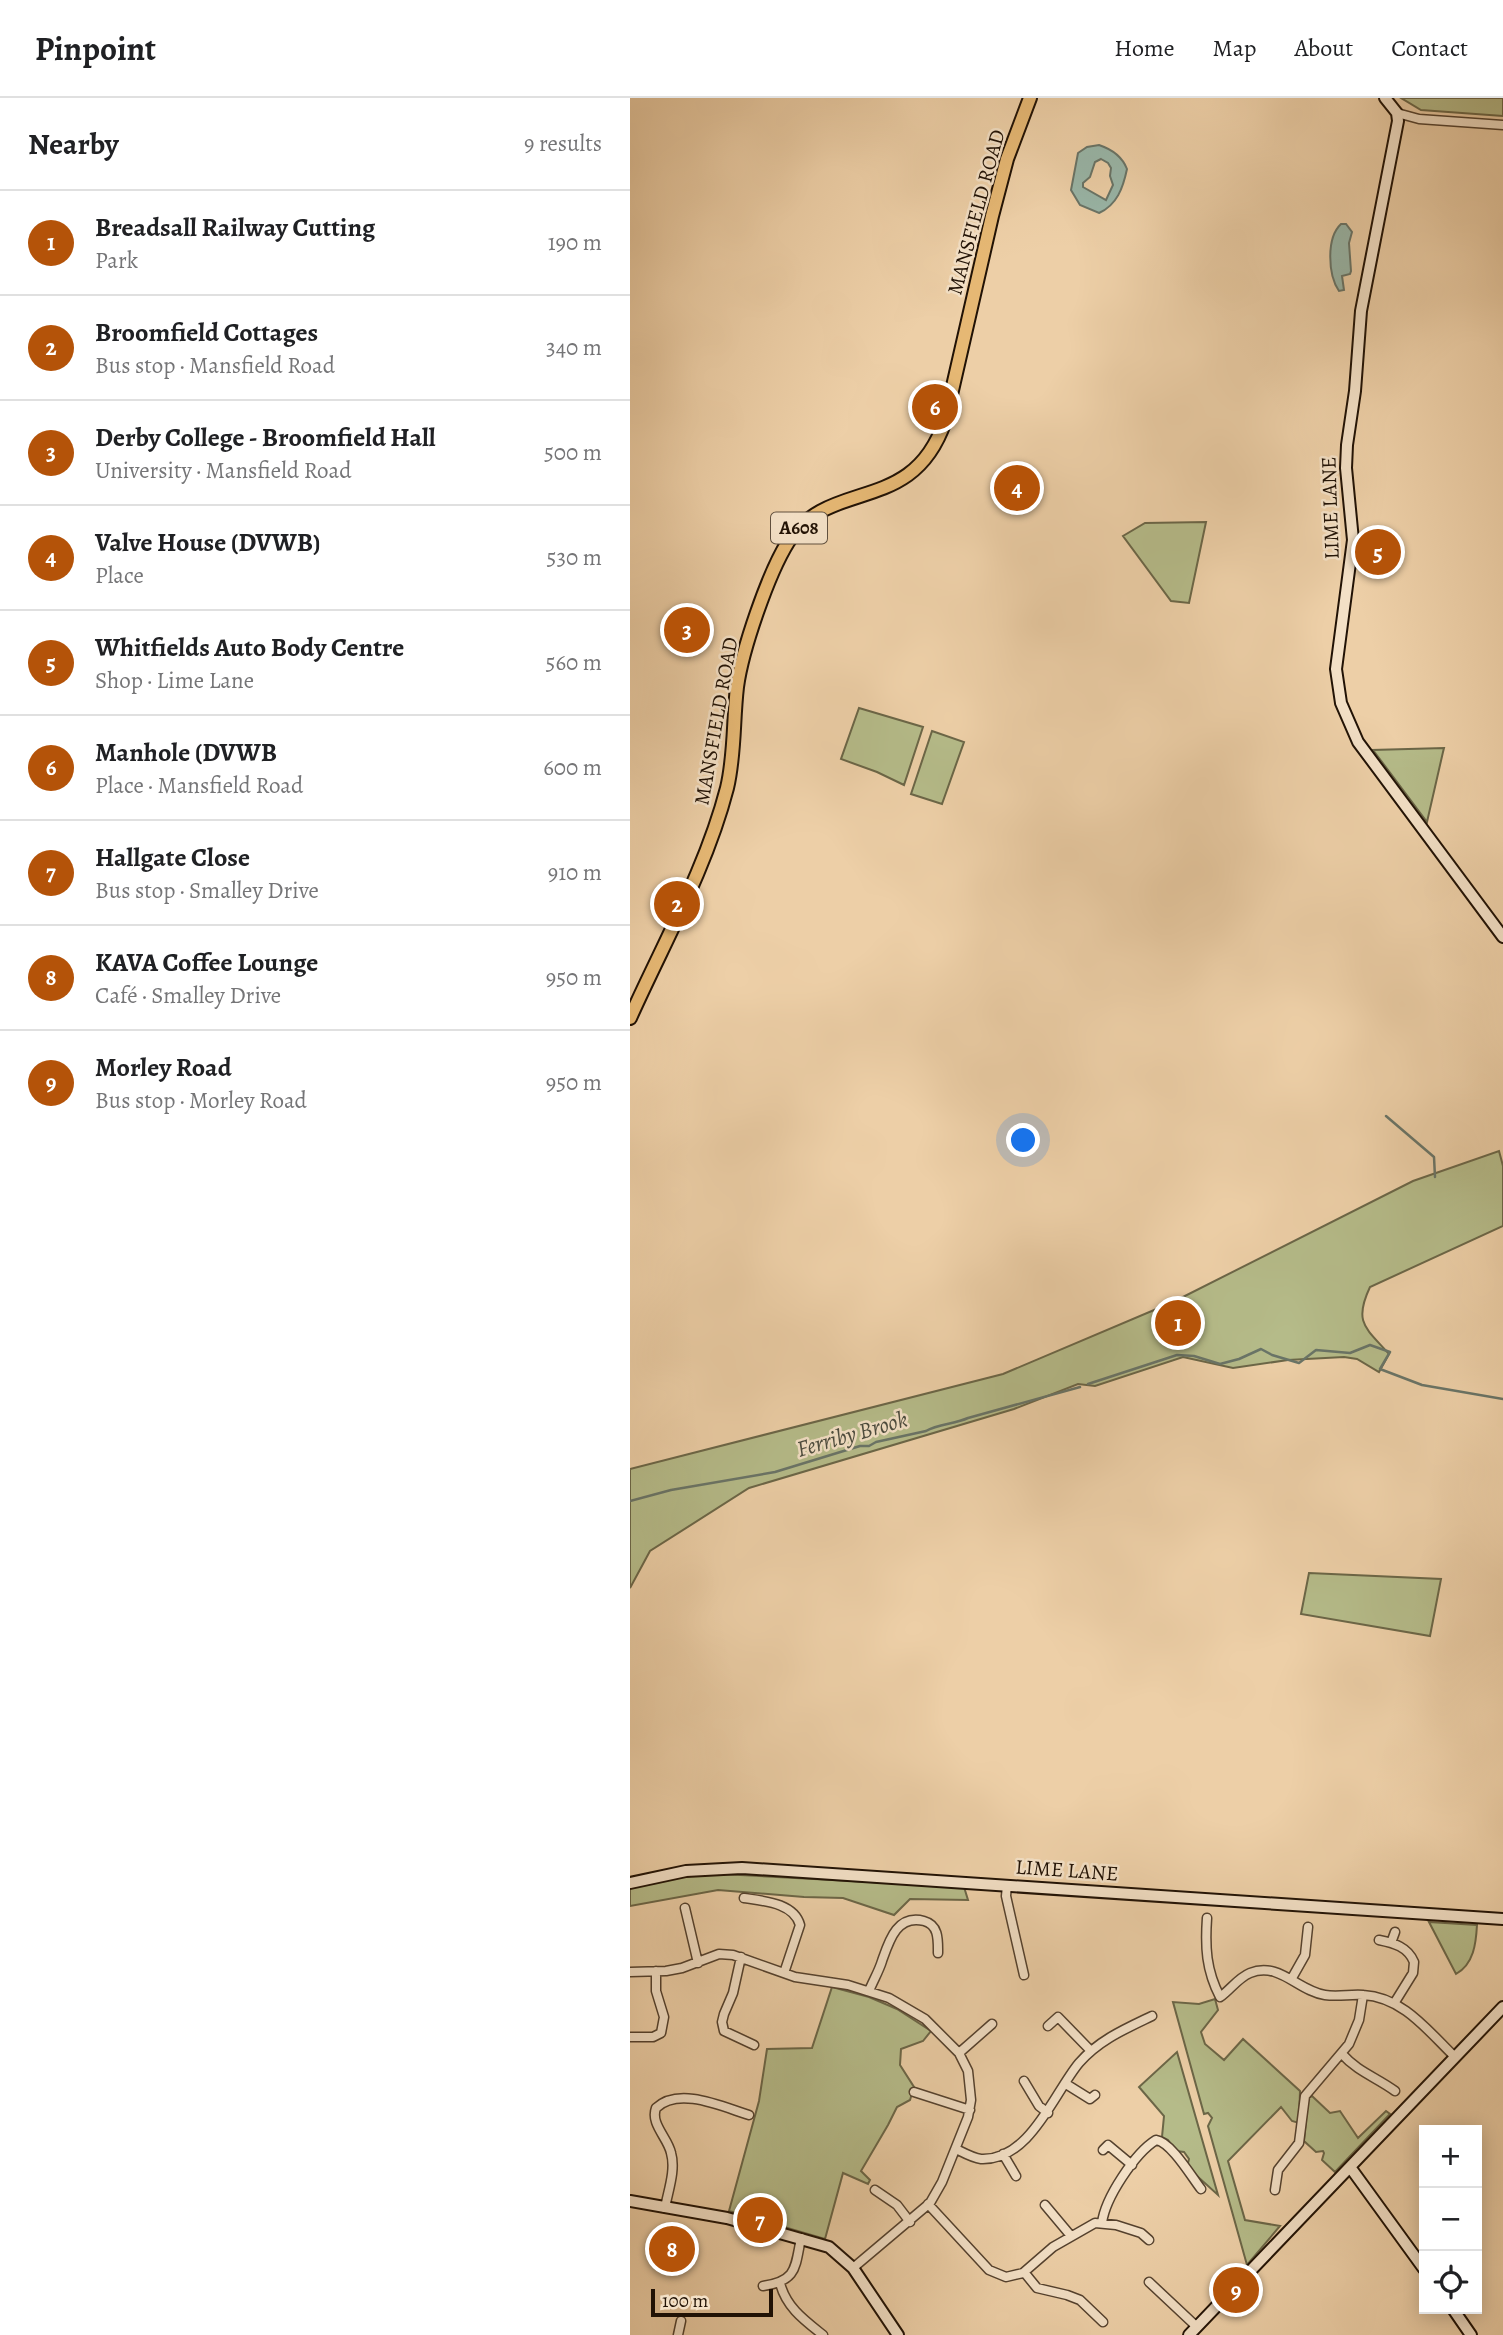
<!DOCTYPE html>
<meta charset="utf-8">
<style>
body{margin:0;font-family:Alegreya,serif;background:#f6f6f6;color:#202124}
.controls{position:absolute;right:21px;bottom:21px;display:grid;overflow:hidden;border-radius:0px;box-shadow:0 4px 18px #0003}
.controls button{width:63px;height:63px;display:grid;place-items:center;padding:0;border:0;border-bottom:2px solid #e0e0e0;background:#fff;color:#202124;font:35px sans-serif}
.scale{position:absolute;left:21px;bottom:18px;width:122px;box-sizing:border-box;padding-left:7px;border:4px solid #211205;border-top:0;font-size:19px;line-height:24px;white-space:nowrap;color:#211205;-webkit-text-stroke:5px #f3e0c6;paint-order:stroke}
.you{position:absolute;left:394px;top:1043px;width:24px;height:24px;margin:-18px;border:5px solid #fff;border-radius:50%;background:#1a73e8;box-shadow:0 0 0 10px #1a73e833}
.badge{display:grid;place-items:center;width:46px;height:46px;border-radius:50%;background:#b45309;color:#fff;font-size:23px;font-weight:700}
.pin{position:absolute;translate:-50% -50%;border:4px solid #fff;box-shadow:0 2px 7px #0006}
.list{margin:0;padding:0;list-style:none}
h2{display:flex;justify-content:space-between;align-items:center;height:91px;margin:0;padding:0 28px;font-size:30px}
h2 small{font-size:23px;font-weight:400;color:#757577}
.list li{display:grid;grid-template-columns:46px 1fr auto;gap:21px;align-items:center;box-sizing:border-box;height:105px;padding:0 28px;border-top:2px solid #e0e0e0}
.list b{display:block;font-size:26px;white-space:nowrap}
.list p{margin:0;font-size:23px;white-space:nowrap;color:#757577}
.list em{font-size:23px;font-style:normal;color:#757577}
.icon{flex:none;width:38px;height:38px;fill:none;stroke:currentColor;stroke-width:2;stroke-linecap:round;stroke-linejoin:round}
.map{position:relative;flex:none;width:873px;height:2237px;overflow:hidden}
header{display:flex;align-items:center;gap:42px;box-sizing:border-box;height:98px;padding:0 35px;background:#fff;border-bottom:2px solid #e0e0e0}
header strong{font-size:33px}
nav{display:flex;gap:38px;margin-inline-start:auto;font-size:24px}
main{display:flex}
aside{flex:1;background:#fff}
.map>svg:first-child{display:block}
.green{fill:#b5bb89;stroke:#6b6647;stroke-width:2}
.water{fill:#99b6a8;stroke:#697467;stroke-width:2;fill-rule:evenodd}
.lines{fill:none;stroke-linecap:round;stroke-linejoin:round}
.stream{stroke:#697467;stroke-width:2.5}
.street-casing{stroke:#54412e;stroke-width:11}
.secondary-casing{stroke:#211205;stroke-width:14}
.primary-casing{stroke:#211205;stroke-width:16}
.street{stroke:#f3e0c6;stroke-width:8}
.secondary{stroke:#f3e0c6;stroke-width:10}
.primary{stroke:#e6b874;stroke-width:12}
.labels{text-anchor:middle;dominant-baseline:central;stroke-width:5;stroke-linejoin:round;paint-order:stroke}
.shield{fill:#f3e0c6;stroke:#60503f;stroke-width:2}
.shield-label{font-size:19px;font-weight:bold;fill:#211205}
.street-label{font-size:21px;fill:#211205;stroke:#f3e0c6}
.water-label{font-size:23px;font-style:italic;fill:#4b4b3e;stroke:#f3e0c6}
</style>
<header>
<strong>Pinpoint</strong>
<nav><a>Home</a><a>Map</a><a>About</a><a>Contact</a></nav>
</header>
<main>
<aside>
<h2>Nearby<small>9 results</small></h2>
<ul class="list">
<li><span class="badge">1</span><div><b>Breadsall Railway Cutting</b><p>Park</p></div><em>190 m</em></li>
<li><span class="badge">2</span><div><b>Broomfield Cottages</b><p>Bus stop · Mansfield Road</p></div><em>340 m</em></li>
<li><span class="badge">3</span><div><b>Derby College - Broomfield Hall</b><p>University · Mansfield Road</p></div><em>500 m</em></li>
<li><span class="badge">4</span><div><b>Valve House (DVWB)</b><p>Place</p></div><em>530 m</em></li>
<li><span class="badge">5</span><div><b>Whitfields Auto Body Centre</b><p>Shop · Lime Lane</p></div><em>560 m</em></li>
<li><span class="badge">6</span><div><b>Manhole (DVWB</b><p>Place · Mansfield Road</p></div><em>600 m</em></li>
<li><span class="badge">7</span><div><b>Hallgate Close</b><p>Bus stop · Smalley Drive</p></div><em>910 m</em></li>
<li><span class="badge">8</span><div><b>KAVA Coffee Lounge</b><p>Café · Smalley Drive</p></div><em>950 m</em></li>
<li><span class="badge">9</span><div><b>Morley Road</b><p>Bus stop · Morley Road</p></div><em>950 m</em></li>
</ul>
</aside>
<div class="map">
<svg width="873" height="2237" viewBox="0 0 873 2237">
<rect width="100%" height="100%" fill="#edcfa7"/>
<filter id="stains"><feTurbulence type="fractalNoise" baseFrequency=".00286" numOctaves="4"/><feColorMatrix values="0 0 0 0 .2 0 0 0 0 .09 0 0 0 0 .02 0 0 0 .5 -.17"/></filter>
<radialGradient id="worn" r=".72"><stop offset=".6" stop-color="#630" stop-opacity="0"/><stop offset="1" stop-color="#630" stop-opacity=".3"/></radialGradient>
<path class="green" d="M771,0h102v18l-82,-6z
M576,424l-17,81 -18,-2 -48,-65 22,-13z
M229,610l64,19 -19,58 -27,-13 -36,-13z
M302,633l32,11 -22,62 -31,-10z
M814,650l-1,4 -16,70 -54,-72z
M869,1053l4,15v60l-133,61c-17,36 -4,41 19,67l-10,18 -22,-13 -13,-2 -56,3 -55,8 -50,-11 -88,29 -17,-2 -64,25 -265,79 -99,63 -20,37v-119l373,-95 170,-72 240,-121z
M679,1475l132,6 -11,57 -129,-22z
M72,1775l262,14 4,13 -58,-1 -16,16 -51,-17 -39,-1 -86,-7 -88,16v-19z
M799,1824l48,3c-1,18 -3,39 -21,49z
M202,1889l37,10 28,12 34,22 -8,10 -22,8 -1,16 14,22 -4,13 -13,7 -9,18 -27,46 9,9 -2,4 -25,-11 -18,66 -96,-28 30,-110 8,-52 45,-1z
M585,1901l3,11 -17,22 4,12 19,16 19,-21 57,52 -1,32 -7,-2 -11,-14 -53,54 17,59 35,6 -33,39 -39,-139 4,-8 -4,-5 -4,1 -31,-112 26,2z
M547,1954l41,143 -31,-28 2,-8 -5,-7 -8,-1 -8,-11 -6,-3 2,-21 -25,-29z
M682,1998l18,17 10,-2 18,27 28,-27 4,3 -55,58 -13,-12 2,-7 -1,-2 -7,1 -12,-11 4,-43z"/>
<path class="water" d="M469,47c12,4 23,11 28,24 -4,19 -10,36 -28,44l-19,-8 -9,-15 7,-37 9,-6zM471,61l7,4 3,5 -1,8 3,9 -7,15 -23,-13v-4l7,-6 5,-15z
M711,126h5l6,8 -3,11 2,28 -1,3 -8,2 2,14 -5,1c-11,-16 -13,-53 2,-67z"/>
<g class="lines">
<path class="stream" d="M756,1018l48,41 1,20
M458,1286l89,-29 17,1 26,8 19,-5 22,-10 11,6 27,8 17,-13 34,3 20,-8 20,7 -10,17 42,16 81,14
M0,1403l41,-11 104,-18 85,-26h9l7,-4 50,-11c12,-7 29,-7 42,-13l112,-31"/>
<g class="street-casing">
<path id="street" d="M767,15l22,6 84,6
M377,1787l-1,11 18,79
M114,1800c20,3 50,5 56,27l-16,48
M55,1810l13,55
M577,1820c-2,29 -1,52 13,79 10,-7 18,-19 30,-24 29,-12 48,18 75,22 13,2 26,-1 38,0 40,2 65,36 92,62
M749,1842c15,3 29,7 35,22l-1,11 -18,29
M761,1845l4,-11
M111,1859l-8,36 -9,21 -2,8 2,9 30,14
M0,1874l36,-1 16,-3 37,-14 14,1 62,22 53,8 41,13 36,21 34,34 9,18 3,29 -3,17 -26,65 -12,21 -77,65
M662,1880l13,-23 3,-28
M239,1893c4,-10 10,-20 13,-30 7,-20 15,-47 42,-40 15,4 14,19 14,32
M418,1928l10,-9 33,34
M0,1939h23l8,-4 3,-16 -8,-26v-20
M329,1955l33,-29
M712,1956c16,18 34,23 53,37
M394,1983l15,25 9,7
M436,1986l24,15 5,-4
M284,1994l56,18
M326,2051c8,4 17,9 25,10 49,2 73,-66 98,-96 20,-23 46,-34 73,-47
M473,2052l5,-5 24,20
M373,2056l13,22
M245,2092l22,15 13,17
M645,2092l3,-20 21,-27 6,-47 44,-52 10,-24 4,-25
M298,2106l61,66 17,7 17,-4 30,-26 42,-24 21,2 25,8 8,7
M415,2107l26,31
M35,2110c3,-17 11,-38 6,-55 -3,-15 -21,-29 -15,-45 23,-22 67,-1 93,7
M472,2125c3,-25 33,-70 54,-83 15,2 35,36 45,49
M394,2174l13,16 30,7 13,5 23,22
M519,2184l48,45
M150,2185c6,24 24,37 43,52
M133,2188c34,-5 32,-18 38,-48
M48,2237l3,-14"/>
</g>
<g class="secondary-casing">
<path id="secondary" d="M755,0l12,15 1,8 -37,190 -6,80 -8,54 -1,23 7,72 -17,129 5,34 17,39 145,195
M0,1785l56,-12 56,-3 761,51
M720,2069l74,102
M0,2103l97,17 102,29 24,21 45,67
M823,2211l18,26
M559,2237l314,-328"/>
</g>
<g class="primary-casing">
<path id="primary" d="M0,920c34,-76 76,-149 97,-230 8,-33 6,-67 10,-101 5,-37 31,-113 51,-145 42,-66 124,-25 157,-121l47,-205 15,-57 23,-61"/>
</g>
<use href="#street" class="street"/>
<use href="#secondary" class="secondary"/>
<use href="#primary" class="primary"/>
</g>
<g class="labels">
<rect class="shield" x="141" y="414.5" width="56" height="31" rx="5"/>
<g class="shield-label">
<text x="169" y="430">A608</text>
</g>
<g class="street-label">
<text transform="translate(346 114) rotate(-75)">MANSFIELD ROAD</text>
<text transform="translate(700 410) rotate(-92)">LIME LANE</text>
<text transform="translate(86 623) rotate(-80)">MANSFIELD ROAD</text>
<text transform="translate(437 1772) rotate(4)">LIME LANE</text>
</g>
<g class="water-label">
<text transform="translate(222 1336) rotate(-16)">Ferriby Brook</text>
</g>
</g>
<rect width="100%" height="100%" filter="url(#stains)"/>
<rect width="100%" height="100%" fill="url(#worn)"/>
</svg>
<div class="controls">
<button>+</button>
<button>−</button>
<button><svg class="icon" aria-label="locate" viewBox="0 0 24 24"><circle cx="12" cy="12" r="6"/><path d="M12 2v4M12 18v4M2 12h4M18 12h4"/></svg></button>
</div>
<div class="scale">100 m</div>
<div class="you"></div>
<div class="pin badge" style="left:548px;top:1225px">1</div>
<div class="pin badge" style="left:47px;top:806px">2</div>
<div class="pin badge" style="left:57px;top:532px">3</div>
<div class="pin badge" style="left:387px;top:390px">4</div>
<div class="pin badge" style="left:748px;top:454px">5</div>
<div class="pin badge" style="left:305px;top:309px">6</div>
<div class="pin badge" style="left:130px;top:2122px">7</div>
<div class="pin badge" style="left:42px;top:2151px">8</div>
<div class="pin badge" style="left:606px;top:2192px">9</div>
</div>
</main>
